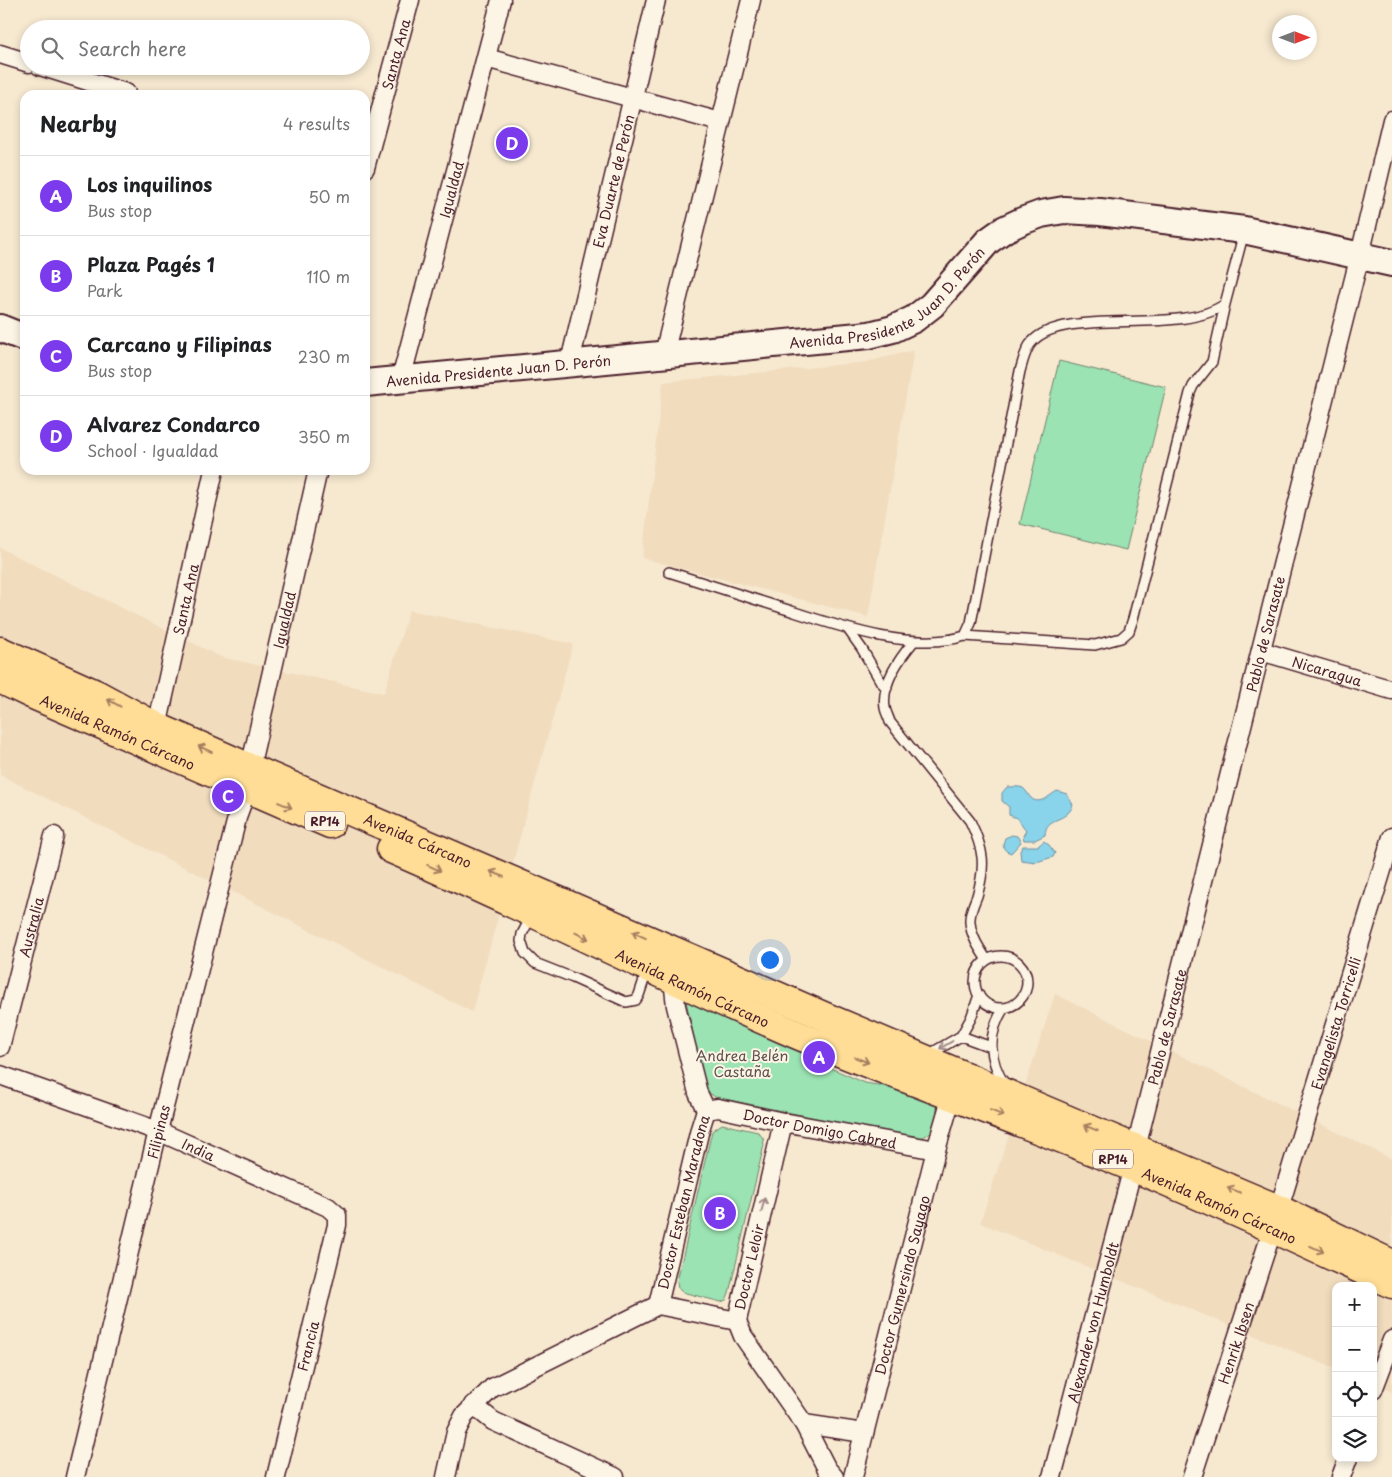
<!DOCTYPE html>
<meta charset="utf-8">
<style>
body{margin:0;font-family:"Playpen Sans",sans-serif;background:#f6f6f6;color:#202124}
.controls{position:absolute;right:15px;bottom:15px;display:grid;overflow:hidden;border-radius:10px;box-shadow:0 2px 8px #0003}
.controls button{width:45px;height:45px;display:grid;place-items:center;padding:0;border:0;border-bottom:1px solid #e0e0e0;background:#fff;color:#202124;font:25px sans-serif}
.compass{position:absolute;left:1272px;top:15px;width:45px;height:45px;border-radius:50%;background:#fff;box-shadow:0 2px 8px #0003;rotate:90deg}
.you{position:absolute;left:769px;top:959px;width:18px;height:18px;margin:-12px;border:4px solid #fff;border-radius:50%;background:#1a73e8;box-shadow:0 0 0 8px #1a73e833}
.badge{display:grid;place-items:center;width:32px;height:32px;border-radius:50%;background:#7c3aed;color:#fff;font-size:16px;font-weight:700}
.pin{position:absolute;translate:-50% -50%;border:2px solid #fff;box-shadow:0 1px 5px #0006}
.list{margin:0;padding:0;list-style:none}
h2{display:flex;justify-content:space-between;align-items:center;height:65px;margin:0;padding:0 20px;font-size:21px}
h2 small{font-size:16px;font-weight:400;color:#757577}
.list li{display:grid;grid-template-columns:32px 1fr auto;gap:15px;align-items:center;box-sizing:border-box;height:80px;padding:0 20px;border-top:1px solid #e0e0e0}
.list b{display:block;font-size:19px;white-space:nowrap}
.list p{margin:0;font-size:16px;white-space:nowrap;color:#757577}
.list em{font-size:16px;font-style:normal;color:#757577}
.icon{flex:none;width:28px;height:28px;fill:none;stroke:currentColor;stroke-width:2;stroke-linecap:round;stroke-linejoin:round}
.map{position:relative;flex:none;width:1392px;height:1477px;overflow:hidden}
.search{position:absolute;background:#fff;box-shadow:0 2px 8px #0003;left:20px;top:20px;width:350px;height:55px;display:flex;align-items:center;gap:12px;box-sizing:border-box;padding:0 18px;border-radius:28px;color:#757577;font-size:19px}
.panel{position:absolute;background:#fff;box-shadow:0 2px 8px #0003;left:20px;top:90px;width:350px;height:385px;border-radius:15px}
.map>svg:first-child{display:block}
.built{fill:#f1dcbe}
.green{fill:#9be3b2;stroke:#72816e}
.water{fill:#89d4ea;stroke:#708c9e}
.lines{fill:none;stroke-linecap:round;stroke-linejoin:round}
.lane-casing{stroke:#4a1f2b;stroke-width:12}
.street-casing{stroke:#4a1f2b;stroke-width:21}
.secondary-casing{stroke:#4a1f2b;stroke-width:30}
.primary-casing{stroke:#4a1f2b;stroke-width:31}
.lane{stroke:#fcf5e5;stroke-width:9}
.street{stroke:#fcf5e5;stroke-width:18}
.secondary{stroke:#fcf5e5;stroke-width:26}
.primary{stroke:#ffdd96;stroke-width:28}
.oneway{stroke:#a47e60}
.oneway2{stroke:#a38a88}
.labels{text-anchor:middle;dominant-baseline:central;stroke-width:4;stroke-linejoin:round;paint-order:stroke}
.shield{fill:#fcf5e5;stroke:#7f5f63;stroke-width:1}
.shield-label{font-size:12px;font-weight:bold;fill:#4a1f2b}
.street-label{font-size:14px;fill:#4a1f2b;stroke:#fcf5e5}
.park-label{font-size:14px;fill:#5e504d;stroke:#fcf5e5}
</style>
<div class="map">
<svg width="1392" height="1477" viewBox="0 0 1392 1477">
<rect width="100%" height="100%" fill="#f7e9d0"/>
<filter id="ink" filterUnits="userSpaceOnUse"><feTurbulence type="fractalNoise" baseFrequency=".02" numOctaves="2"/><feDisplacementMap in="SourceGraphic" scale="10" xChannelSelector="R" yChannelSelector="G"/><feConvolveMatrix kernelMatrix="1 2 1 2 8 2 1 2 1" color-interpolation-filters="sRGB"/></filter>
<g filter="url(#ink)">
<path class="built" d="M914,350l-46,267 -226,-59 21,-176 204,-20z
M0,548l221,109 163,36 25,-83 164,34 -101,368 -472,-237z
M1055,994l337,165v233l-19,-8v-98h-37v83l-356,-146z"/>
<path class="green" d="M1059,361l107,26 -40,163 -106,-26z
M686,1001h18l65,32 48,29 48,21 37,6 35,15c0,19 -2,32 -22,35l-200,-42 -10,-7z
M722,1124l36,8 5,6 1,7 -35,148 -3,7 -5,2 -39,-10 -4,-4 -1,-7 35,-150z"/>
<path class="water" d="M1007,787c5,0 12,-1 16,1 4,3 5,7 8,10 8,8 19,-3 26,-7l10,3 6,11c-7,19 -27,10 -28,30l-10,5h-11l-1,-4 3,-6 -9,-12 -8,-3v-8l-7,-6v-8z
M1012,835l5,1 4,6 -10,11c-9,-3 -9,-7 -6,-15z
M1044,841l5,4 6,8 -2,4 -17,5 -15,-2 -1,-9 3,-5h15z"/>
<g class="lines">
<g class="lane-casing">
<path id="lane" d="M669,572c37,12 73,23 110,35 53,17 131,46 186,29l6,-13 49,-252c3,-9 5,-22 12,-29 32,-37 148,-5 193,-38l19,-72
M847,628l15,21 19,33 6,6
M965,636l130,9 26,-7 8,-7 4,-12 57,-226 3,-7 19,-24 13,-58
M914,641c-14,17 -33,42 -29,67 1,5 4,10 5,14l80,99c14,29 16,44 7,75 -3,7 -8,18 -7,26 1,14 9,26 17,38
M532,915l-10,19 -1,7 4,12 10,10 38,15 53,24 10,-2 3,-5 8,-24
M975 982a26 26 0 1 1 52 0a26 26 0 1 1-52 0Z
M1004,1008c-17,26 -16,51 1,77
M961,1036l30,11
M928,1055l33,-19 10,-18 8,-23"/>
</g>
<g class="street-casing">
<g id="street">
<path d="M0,54l29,9"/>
<path d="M486,58l234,64"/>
<path d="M40,66l86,27"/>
<path id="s1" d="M365,168l45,-168"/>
<path d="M664,354l87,-354"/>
<path id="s2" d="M570,362l86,-362"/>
<path id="s3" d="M401,379l100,-379"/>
<path id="s4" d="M1261,651l131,39"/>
<path id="s5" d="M157,727l57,-257"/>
<path id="s6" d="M250,768l68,-298"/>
<path id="s7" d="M0,1047l54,-211"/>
<path id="s8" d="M0,1075l158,56 170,76 9,8v10l-61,252"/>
<path id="s9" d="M706,1110l12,-2 65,14 153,28"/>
<path d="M783,1122l-46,199 6,15 61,88 23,45 7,8"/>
<path id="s10" d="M1136,1148l224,-893 32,-135"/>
<path id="s11" d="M658,1305l42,-176 6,-19 -8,-17 -22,-87 -3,-27 3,-7"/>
<path d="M1373,1390l19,-50"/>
<path d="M473,1405l20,16 122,56"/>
<path d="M804,1424l60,9"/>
<path id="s12" d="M75,1477l83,-346 80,-317 9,-25"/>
<path d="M446,1477l10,-45 8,-16 28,-28 166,-83 79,16"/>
<path id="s13" d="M853,1477l83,-327 16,-55"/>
<path id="s14" d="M1052,1477l81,-310"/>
<path id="s15" d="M1192,1477l81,-249 119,-391"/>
<path d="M1341,1477l7,-19"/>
</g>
</g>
<g class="secondary-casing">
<g id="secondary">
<path d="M0,328l25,10"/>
<path id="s16" d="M365,383l504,-48 24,-6 21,-10 18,-14 56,-64 17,-12 17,-8 19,-7 23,-4 36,2 144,18 148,33"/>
</g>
</g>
<g class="primary-casing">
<g id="primary">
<path id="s17" d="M0,651l98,44 59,32 93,41 323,139 255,111 450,191 114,55"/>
<path id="s18" d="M0,679l31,15 299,130"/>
<path id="s19" d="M391,849c138,59 271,128 409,187 110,46 222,85 332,131 88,36 174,77 260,117"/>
</g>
</g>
<use href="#lane" class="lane"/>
<use href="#street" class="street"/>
<use href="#secondary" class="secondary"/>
<use href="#primary" class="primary"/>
</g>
<defs><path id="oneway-shaft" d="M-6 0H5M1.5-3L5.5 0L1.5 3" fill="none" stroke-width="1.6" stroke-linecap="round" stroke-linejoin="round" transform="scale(1.25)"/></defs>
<g class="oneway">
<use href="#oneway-shaft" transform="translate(114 703) rotate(-151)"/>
<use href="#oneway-shaft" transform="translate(205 749) rotate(-156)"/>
<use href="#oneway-shaft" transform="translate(285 805) rotate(23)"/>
<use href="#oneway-shaft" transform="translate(434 868) rotate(24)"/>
<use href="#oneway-shaft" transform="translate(497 874) rotate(-157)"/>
<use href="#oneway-shaft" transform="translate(639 935) rotate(-156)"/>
<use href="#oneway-shaft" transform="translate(582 936) rotate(26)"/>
<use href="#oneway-shaft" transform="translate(862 1060) rotate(21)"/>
<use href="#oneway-shaft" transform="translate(997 1113) rotate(22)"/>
<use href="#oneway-shaft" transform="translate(1091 1128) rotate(-157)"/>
<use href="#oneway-shaft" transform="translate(1234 1190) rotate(-157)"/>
<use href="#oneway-shaft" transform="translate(1317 1249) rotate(25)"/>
</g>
<g class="oneway2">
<use href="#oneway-shaft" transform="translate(946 1045) rotate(149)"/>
<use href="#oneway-shaft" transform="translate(763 1205) rotate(-77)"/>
</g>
</g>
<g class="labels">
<g class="shield">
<rect x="305" y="811.5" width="40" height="19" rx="4"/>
<rect x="1093" y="1149.5" width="40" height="19" rx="4"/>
</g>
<g class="shield-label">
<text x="325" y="821">RP14</text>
<text x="1113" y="1159">RP14</text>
</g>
<g class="street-label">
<text stroke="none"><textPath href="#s1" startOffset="118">Santa Ana</textPath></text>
<text stroke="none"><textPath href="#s2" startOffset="186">Eva Duarte de Perón</textPath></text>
<text stroke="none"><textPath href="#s3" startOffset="196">Igualdad</textPath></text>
<text stroke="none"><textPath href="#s16" startOffset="539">Avenida Presidente Juan D. Perón</textPath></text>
<text stroke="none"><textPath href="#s16" startOffset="134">Avenida Presidente Juan D. Perón</textPath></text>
<text stroke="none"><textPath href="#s5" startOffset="131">Santa Ana</textPath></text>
<text stroke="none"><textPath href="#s6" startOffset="152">Igualdad</textPath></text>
<text stroke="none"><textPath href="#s10" startOffset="530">Pablo de Sarasate</textPath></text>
<text stroke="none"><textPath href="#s4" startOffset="69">Nicaragua</textPath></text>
<text stroke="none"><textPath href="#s18" startOffset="129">Avenida Ramón Cárcano</textPath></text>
<text stroke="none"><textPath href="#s17" startOffset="459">Avenida Cárcano</textPath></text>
<text stroke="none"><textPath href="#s7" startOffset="124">Australia</textPath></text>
<text stroke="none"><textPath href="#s19" startOffset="332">Avenida Ramón Cárcano</textPath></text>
<text stroke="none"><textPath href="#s15" startOffset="476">Evangelista Torricelli</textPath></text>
<text stroke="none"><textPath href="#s10" startOffset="125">Pablo de Sarasate</textPath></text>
<text stroke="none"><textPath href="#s9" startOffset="116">Doctor Domigo Cabred</textPath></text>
<text stroke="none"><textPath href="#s12" startOffset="355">Filipinas</textPath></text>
<text stroke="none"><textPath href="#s8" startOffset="212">India</textPath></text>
<text stroke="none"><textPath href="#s11" startOffset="106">Doctor Esteban Maradona</textPath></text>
<text stroke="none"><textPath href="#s19" startOffset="902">Avenida Ramón Cárcano</textPath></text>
<text transform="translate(749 1267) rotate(-77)">Doctor Leloir</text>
<text stroke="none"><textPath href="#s13" startOffset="198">Doctor Gumersindo Sayago</textPath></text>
<text stroke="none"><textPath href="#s14" startOffset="160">Alexander von Humboldt</textPath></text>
<text stroke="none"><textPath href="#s15" startOffset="141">Henrik Ibsen</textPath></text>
<text transform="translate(308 1346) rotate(-76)">Francia</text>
</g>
<g class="park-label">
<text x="742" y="1055">Andrea Belén<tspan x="742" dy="16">Castaña</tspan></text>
</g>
</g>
</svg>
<div class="controls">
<button>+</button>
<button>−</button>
<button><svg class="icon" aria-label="locate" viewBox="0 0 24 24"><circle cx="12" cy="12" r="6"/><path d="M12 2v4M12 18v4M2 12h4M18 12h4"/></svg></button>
<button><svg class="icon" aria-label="layers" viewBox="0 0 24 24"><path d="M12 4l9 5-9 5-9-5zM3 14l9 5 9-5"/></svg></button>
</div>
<svg class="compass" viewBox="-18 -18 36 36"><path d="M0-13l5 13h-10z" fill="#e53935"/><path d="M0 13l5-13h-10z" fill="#757577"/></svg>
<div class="you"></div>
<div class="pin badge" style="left:819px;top:1057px">A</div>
<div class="pin badge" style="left:720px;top:1213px">B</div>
<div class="pin badge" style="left:228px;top:796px">C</div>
<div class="pin badge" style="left:512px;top:143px">D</div>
<div class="search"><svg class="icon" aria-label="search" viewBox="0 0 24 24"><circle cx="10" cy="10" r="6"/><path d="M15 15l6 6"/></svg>Search here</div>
<section class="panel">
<h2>Nearby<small>4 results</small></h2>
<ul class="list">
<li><span class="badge">A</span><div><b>Los inquilinos</b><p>Bus stop</p></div><em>50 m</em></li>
<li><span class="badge">B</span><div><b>Plaza Pagés 1</b><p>Park</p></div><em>110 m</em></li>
<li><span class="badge">C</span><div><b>Carcano y Filipinas</b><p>Bus stop</p></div><em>230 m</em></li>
<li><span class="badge">D</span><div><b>Alvarez Condarco</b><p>School · Igualdad</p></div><em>350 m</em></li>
</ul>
</section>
</div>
